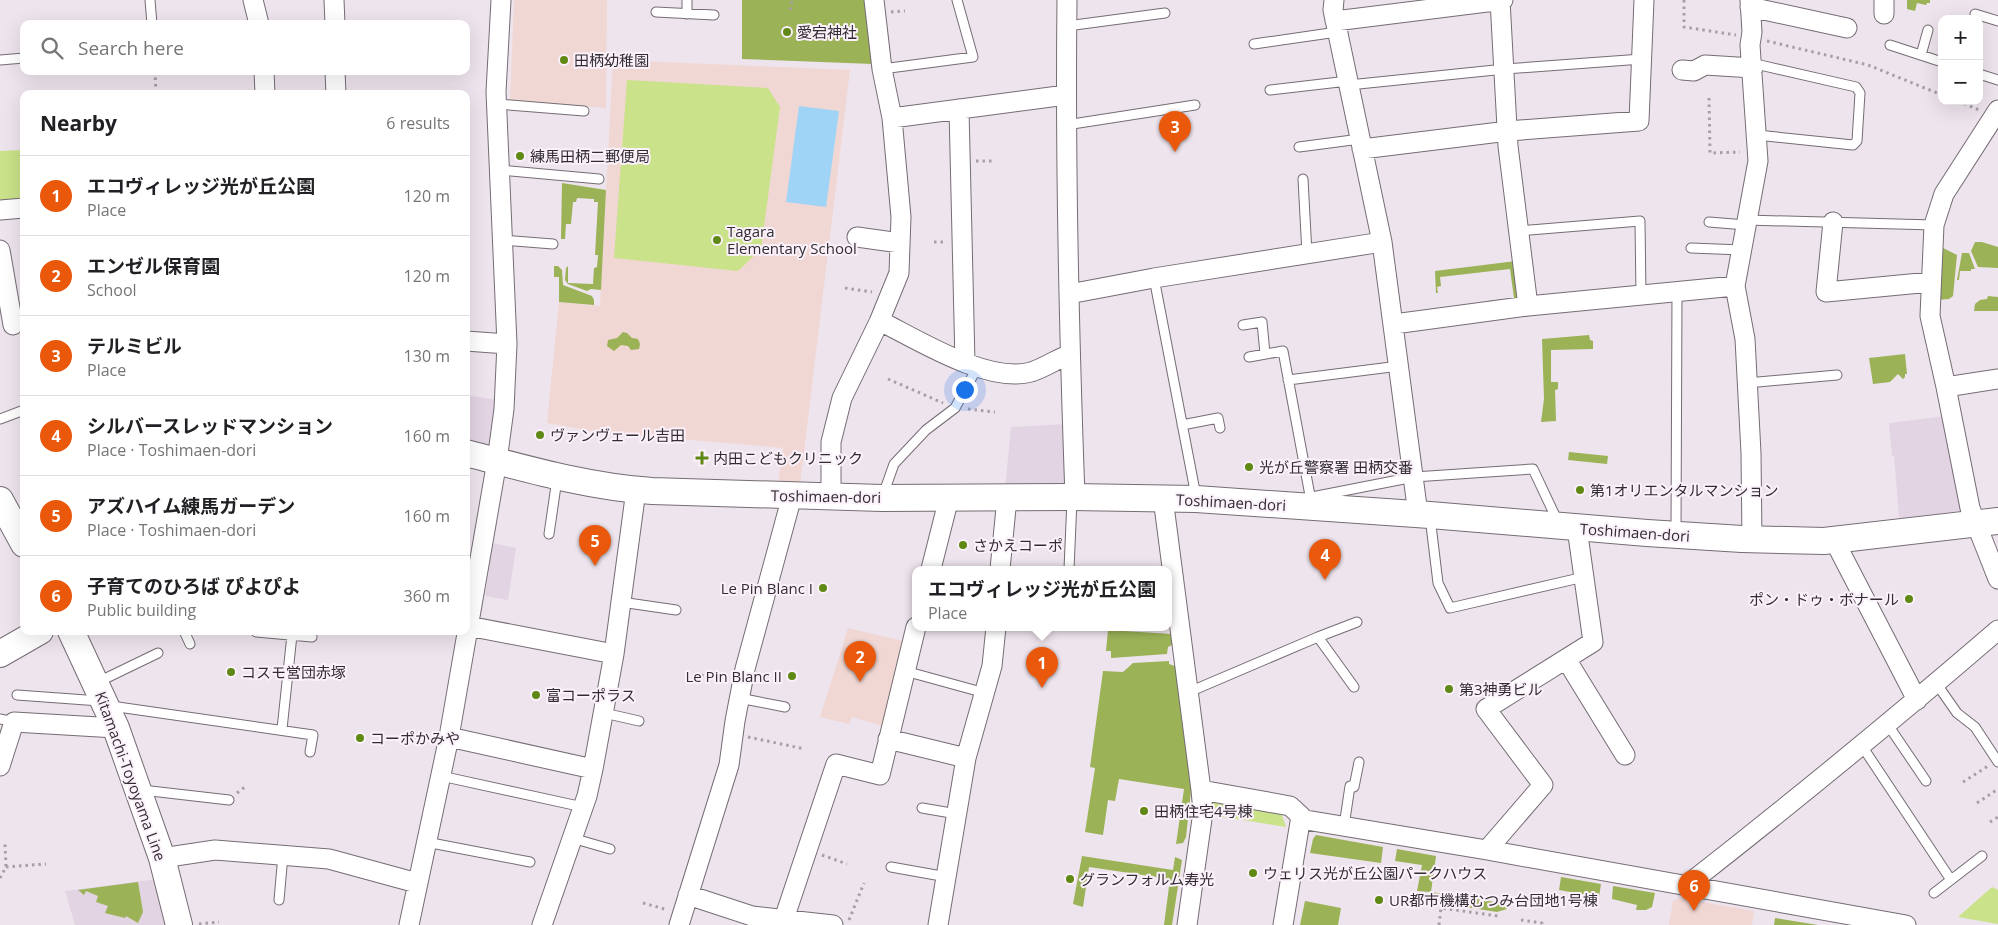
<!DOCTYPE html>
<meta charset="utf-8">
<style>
body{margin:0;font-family:"Open Sans","Noto Sans JP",sans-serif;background:#f2f2f2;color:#202124}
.controls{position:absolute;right:15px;top:15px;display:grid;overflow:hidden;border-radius:10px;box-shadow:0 5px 20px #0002}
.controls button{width:45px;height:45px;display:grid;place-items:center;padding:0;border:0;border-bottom:1px solid #e0e0e0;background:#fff;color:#202124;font:25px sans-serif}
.you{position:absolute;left:964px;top:389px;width:18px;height:18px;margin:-12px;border:4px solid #fff;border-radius:50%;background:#1a73e8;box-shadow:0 0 0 8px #1a73e833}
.badge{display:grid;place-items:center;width:32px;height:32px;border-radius:50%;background:#ea580c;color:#fff;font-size:16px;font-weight:700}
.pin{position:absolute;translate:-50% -41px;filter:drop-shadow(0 1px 2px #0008)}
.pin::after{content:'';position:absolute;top:26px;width:18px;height:15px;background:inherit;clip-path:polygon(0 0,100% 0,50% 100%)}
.popup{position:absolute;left:912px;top:566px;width:260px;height:65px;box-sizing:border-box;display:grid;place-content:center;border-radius:10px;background:#fff;filter:drop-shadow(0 1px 4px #0005);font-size:16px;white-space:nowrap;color:#757577}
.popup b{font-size:19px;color:#202124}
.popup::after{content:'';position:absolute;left:50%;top:100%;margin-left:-10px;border:10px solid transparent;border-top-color:#fff}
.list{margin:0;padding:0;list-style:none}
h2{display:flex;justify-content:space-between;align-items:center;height:65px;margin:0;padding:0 20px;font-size:21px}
h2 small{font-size:16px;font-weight:400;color:#757577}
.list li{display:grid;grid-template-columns:32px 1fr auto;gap:15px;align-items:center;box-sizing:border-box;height:80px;padding:0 20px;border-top:1px solid #e0e0e0}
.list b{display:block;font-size:19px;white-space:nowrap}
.list p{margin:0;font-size:16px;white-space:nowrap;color:#757577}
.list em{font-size:16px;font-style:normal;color:#757577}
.icon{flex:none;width:28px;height:28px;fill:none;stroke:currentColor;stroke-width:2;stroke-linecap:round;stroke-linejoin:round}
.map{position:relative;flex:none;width:1998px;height:925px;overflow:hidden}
.search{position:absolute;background:#fff;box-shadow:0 5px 20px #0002;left:20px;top:20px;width:450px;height:55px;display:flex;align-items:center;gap:12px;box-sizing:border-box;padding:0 18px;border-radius:10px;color:#757577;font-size:19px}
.panel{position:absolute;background:#fff;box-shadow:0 5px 20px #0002;left:20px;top:90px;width:450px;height:545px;border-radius:10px}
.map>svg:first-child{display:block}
.built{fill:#e3d4e3}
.education{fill:#f1d7d3}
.green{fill:#cae289}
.forest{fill:#9bb257}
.water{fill:#a0d4f7}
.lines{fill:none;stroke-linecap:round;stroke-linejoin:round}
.lane-casing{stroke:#756c74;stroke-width:11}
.street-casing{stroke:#756c74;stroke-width:21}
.secondary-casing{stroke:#756c74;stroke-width:28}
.path{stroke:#a69fa6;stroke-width:3;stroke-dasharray:2.5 4;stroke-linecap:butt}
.lane{stroke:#fff;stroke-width:9}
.street{stroke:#fff;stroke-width:19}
.secondary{stroke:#fff;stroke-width:26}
.poi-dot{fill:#608814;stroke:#fbf1fb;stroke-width:2}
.labels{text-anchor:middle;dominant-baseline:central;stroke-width:4;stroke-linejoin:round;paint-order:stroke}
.poi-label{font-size:15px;fill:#312d31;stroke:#fbf1fb;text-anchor:start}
.street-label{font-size:15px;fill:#312d31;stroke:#fbf1fb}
</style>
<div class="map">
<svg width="1998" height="925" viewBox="0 0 1998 925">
<rect width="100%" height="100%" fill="#eee4ed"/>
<path class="built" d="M466,395l31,5 -5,42 -7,4 -19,-5z
M1946,416l19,98 -61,6 -5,-3 -5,-61h-2l-3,-33z
M1067,424l4,65h-66l6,-62z
M488,542l28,6 -8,52 -23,-4 4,-25 -5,-1z
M165,878l7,47h-97l-10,-34z"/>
<path class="education" d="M514,0h93l-1,108 -96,-8z
M613,60l237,10 -50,415 -22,-1 5,-36 -186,-16 -50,-9 12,-121 41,4z
M848,628l59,14 -21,85 -34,-10 -3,7 -29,-7z
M1679,898l75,13 -2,14h-83l4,-24z"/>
<path class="green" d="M627,80l141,8 12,19 -19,142 -23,22 -124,-13z
M22,150l2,53h-20l-4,-4v-48z
M1209,795l70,12 7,20 -80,-13z
M1992,887l6,3v34l-40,-7z"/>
<path class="forest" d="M742,0h124l7,64 -131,-5z
M1907,0h23v3h-3l-1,2 -9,-2 -2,8 -8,-2z
M562,183l44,7 -5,100 -10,-1 -4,2 -19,-7 -3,-4 1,-12 2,-2v17l25,1 1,-16 3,-1 1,-12h-3l3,-53h-4v-3l-17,-1 -1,4h-3l-2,22h-5l-1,15h-4z
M1975,242h7l16,5v21l-20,-1 -7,-16z
M1941,247l16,8 -4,41 -4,3 -12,1z
M1962,253h7l6,16h-4v2h-11l-1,9h-2z
M1516,261l7,39 -35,7 -1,-6 27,-3 -4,-29 -70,8 1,9 -4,1 1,6h-2l-1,-22z
M554,266h4l4,4 1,15 29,11 2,4v5l-35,-3v-25h-5z
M1988,296l10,1v14h-24l1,-7 5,-4 7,-1z
M623,332l4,1 5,5 6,1 2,5 -1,5 -8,1 -3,-4 -7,-1 -7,6 -7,-5 1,-6 9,-2z
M1589,335l1,5 3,1v8l-42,1v32h7v7l-3,1 1,31 -15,1 3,-23 -2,-60z
M1905,354l2,20h-2v3l-2,2 -5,-5 -8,8 -17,2 -4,-26z
M1569,452l39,4 -1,8 -39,-4z
M1108,630l64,4 2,10 -6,3 -1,7 -56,4v-7h-5z
M1169,661v3l9,3 14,115 -6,55 -3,6 -7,1 8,-55 -65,-10 -4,22 -7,-1 -5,35 -18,-3 10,-64 -5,-1 13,-96 20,1 10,-9z
M1316,835l67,12 -2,16 -71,-10 3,-14z
M1397,849l39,7 -5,36 76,12v5l-10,3 -70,-11 3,-9 -13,-1 5,-26 -27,-4z
M1082,856l91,14 2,-13 7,3 -10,65h-8l6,-46 -81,-12 -6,40 -10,-3z
M1561,877l40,7 -2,13 -40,-7z
M138,882l5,30 -5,11 -12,-7 -1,2 -20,-5 3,-7 -12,-4 2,-6 -12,-5 -2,4 -6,-5z
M1613,886l42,7 -3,14 -6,3h-10l1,-5 -25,-6z
M1305,901l36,7 -3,17h-38z
M1775,918l43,7h-44z"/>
<path class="water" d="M799,106l40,5 -13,96 -40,-5z"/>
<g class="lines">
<g class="lane-casing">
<path id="lane" d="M150,0l2,24
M656,12l58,3
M687,14v-14
M1975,14l23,7
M1067,26l98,-13
M1254,44l83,-12
M1890,45l52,17
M1921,55l7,-25
M0,60l24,-2
M1752,66l8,-1 96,22 4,6 -3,48 -4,4 -96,-10
M882,69l91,-12 -16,-57
M1979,74l19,6
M1349,85l156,-16 137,-10
M1270,90l78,-9
M497,104l87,7
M1066,125l129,-20
M1299,147l61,-8
M499,170l100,9
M1303,179l4,75
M1747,220l187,5
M1709,222l37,3
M1519,231l121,-10 1,75
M502,240l51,4
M1691,248l51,2
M1154,278l42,218
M1243,325l19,-3 3,32
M1249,357l34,-6 28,150
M1288,380l111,-14
M1747,383l90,-8
M0,419l24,-9
M1182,425l36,-7 2,10
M883,495l11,-31 32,-34 29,-22 22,-40
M1312,497l102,-20 119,-8 25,53
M1430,517l8,66 12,25 134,-31
M1676,532l1,-239
M549,534l8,-55
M1069,569l3,-69
M621,602l55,8
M184,631l6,13
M256,632l56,5
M1318,637l39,-15
M905,671l80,22
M96,683l62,-30
M1936,683l21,30 18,14 23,35
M1189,692l129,-55 36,50
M17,695l83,6
M739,698l46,9
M111,706l202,29 -3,17
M604,713l35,8
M0,719l14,3
M1888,725l38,56
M282,729l10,-94
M1862,746l89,134
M441,776l142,31
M142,790l87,10
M922,808l35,6
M1344,826l6,-40 4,1 5,-25
M572,838l38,11
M426,842l104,20
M891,867l56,10
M1934,893l48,-37
M279,900l4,-45"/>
</g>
<g class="street-casing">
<path id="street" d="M253,0l6,24
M334,0l1,24
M1067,0c-2,166 2,332 8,497
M1334,0l-1,10 49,232 36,272
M1500,0l8,146 20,160
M1750,0l2,32 -2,13 8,116 -23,125 10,53 6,114 1,87
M1750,7l97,21
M1884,14v-14
M1335,21l168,-21
M1682,70l12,1 11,-6 48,3
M264,71l1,23
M335,71l1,23
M959,109l6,254
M1998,110l-54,84 -10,31 -4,91 16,71 24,121 28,71
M892,118l174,-23
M1362,149l146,-18 131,-10 5,-121
M0,210l24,-2
M1833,222l-7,70 105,-10
M857,237l43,6
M0,250l13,75
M1069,294l85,-16 228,-36
M880,321c38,19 108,63 151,51 13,-4 26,-13 39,-18
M1394,324l134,-18 207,-20
M466,341l41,3
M1946,387l52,-8
M831,497v-55l11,-44 37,-76 20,-49 2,-56 -9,-99 -10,-49 -8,-69
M1163,498l38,292 2,22 -16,113
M1834,540l83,160
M931,569l18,-71
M1000,569l7,-71
M468,626l146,28
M1566,659l59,96
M449,737l144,32
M888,739l78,19
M0,766l14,-44 102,6
M1201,790l89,16 11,10 -18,109
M1300,819l187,31 419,75
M1487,850l56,-65 -57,-76 107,-67 -16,-114
M162,858l53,-8 114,9 88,24
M1686,886c106,-83 210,-168 312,-256
M688,895l64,21 81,9
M784,919l52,-155 44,11 36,-148
M409,925l40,-188 48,-276 7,-52 3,-65 -11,-252 5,-92
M542,925l45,-129 6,-27 21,-115 22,-164
M679,925l50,-160 6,-44 10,-52 47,-173
M938,925l28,-167 26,-92 4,-39"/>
</g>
<g class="secondary-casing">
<path id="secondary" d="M466,453c61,16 123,34 186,38l230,7 190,-1 124,2 234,16 217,18 95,6 82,2 174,-20
M0,500l24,44
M71,631l45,97 46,130 17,67
M0,654l40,-23"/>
</g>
<path class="path" d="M1684,0v27l52,8
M790,10l2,-10
M891,12l14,-1
M1767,41l101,24 74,30
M155,71l1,23
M1709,98l1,55 30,-1
M1958,101l21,9
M976,161h17
M934,242h13
M845,288l27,4
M888,379l55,24
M968,409l27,3
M701,675l26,5
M748,737l57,12
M1963,782l25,-16
M237,793l9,-7
M1977,803l21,-14
M1990,822l8,-5
M822,855l25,9
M6,867l40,-3
M0,878l6,-11 -1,-23
M643,903l25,7
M849,920l15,-37
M1521,920l21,3v2
M199,924l20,-2
M1439,925l2,-17 57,8"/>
<use href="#lane" class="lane"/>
<use href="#street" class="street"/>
<use href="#secondary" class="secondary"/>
</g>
<g class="poi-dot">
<circle cx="787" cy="32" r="5"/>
<circle cx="564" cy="60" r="5"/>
<circle cx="520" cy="156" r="5"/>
<circle cx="717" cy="240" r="5"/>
<circle cx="540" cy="435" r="5"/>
<path d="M699.5 450.5h5v5h5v5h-5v5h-5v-5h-5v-5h5z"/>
<circle cx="1249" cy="467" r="5"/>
<circle cx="1580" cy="490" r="5"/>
<circle cx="963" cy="545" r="5"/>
<circle cx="823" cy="588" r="5"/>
<circle cx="1909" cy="599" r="5"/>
<circle cx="231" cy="672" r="5"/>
<circle cx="792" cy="676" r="5"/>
<circle cx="1449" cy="689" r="5"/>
<circle cx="536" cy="695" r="5"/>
<circle cx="360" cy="738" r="5"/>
<circle cx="1144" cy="811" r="5"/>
<circle cx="1253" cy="873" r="5"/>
<circle cx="1070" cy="879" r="5"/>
<circle cx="1379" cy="900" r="5"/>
</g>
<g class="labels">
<g class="poi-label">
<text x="797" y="32">愛宕神社</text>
<text x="574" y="60">田柄幼稚園</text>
<text x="530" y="156">練馬田柄二郵便局</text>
<text x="727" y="231">Tagara<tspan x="727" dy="17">Elementary School</tspan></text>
<text x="550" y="435">ヴァンヴェール吉田</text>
<text x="713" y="458">内田こどもクリニック</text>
<text x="1259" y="467">光が丘警察署 田柄交番</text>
<text x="1590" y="490">第1オリエンタルマンション</text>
<text x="973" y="545">さかえコーポ</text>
<text x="813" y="588" text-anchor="end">Le Pin Blanc I</text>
<text x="1899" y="599" text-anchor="end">ポン・ドゥ・ボナール</text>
<text x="241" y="672">コスモ営団赤塚</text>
<text x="782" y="676" text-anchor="end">Le Pin Blanc II</text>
<text x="1459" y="689">第3神勇ビル</text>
<text x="546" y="695">富コーポラス</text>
<text x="370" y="738">コーポかみや</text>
<text x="1154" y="811">田柄住宅4号棟</text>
<text x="1263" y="873">ウェリス光が丘公園パークハウス</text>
<text x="1080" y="879">グランフォルム寿光</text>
<text x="1389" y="900">UR都市機構むつみ台団地1号棟</text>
</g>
<g class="street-label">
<text transform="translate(826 496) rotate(1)">Toshimaen-dori</text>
<text transform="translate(1231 502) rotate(3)">Toshimaen-dori</text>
<text transform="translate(1635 532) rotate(4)">Toshimaen-dori</text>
<text transform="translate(131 776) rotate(70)">Kitamachi-Toyoyama Line</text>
</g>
</g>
</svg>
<div class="controls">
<button>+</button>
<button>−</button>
</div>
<div class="you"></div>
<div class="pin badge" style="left:1042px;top:688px">1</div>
<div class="popup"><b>エコヴィレッジ光が丘公園</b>Place</div>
<div class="pin badge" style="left:860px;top:682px">2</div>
<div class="pin badge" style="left:1175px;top:152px">3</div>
<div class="pin badge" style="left:1325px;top:580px">4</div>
<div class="pin badge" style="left:595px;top:566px">5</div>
<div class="pin badge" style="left:1694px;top:911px">6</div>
<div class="search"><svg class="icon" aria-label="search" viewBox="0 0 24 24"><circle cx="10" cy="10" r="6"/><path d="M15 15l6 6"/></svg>Search here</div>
<section class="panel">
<h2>Nearby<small>6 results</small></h2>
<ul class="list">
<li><span class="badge">1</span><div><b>エコヴィレッジ光が丘公園</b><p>Place</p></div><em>120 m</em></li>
<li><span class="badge">2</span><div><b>エンゼル保育園</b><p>School</p></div><em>120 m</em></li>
<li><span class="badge">3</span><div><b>テルミビル</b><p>Place</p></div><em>130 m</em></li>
<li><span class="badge">4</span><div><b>シルバースレッドマンション</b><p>Place · Toshimaen-dori</p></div><em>160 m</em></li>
<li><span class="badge">5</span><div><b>アズハイム練馬ガーデン</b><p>Place · Toshimaen-dori</p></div><em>160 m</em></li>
<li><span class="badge">6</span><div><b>子育てのひろば ぴよぴよ</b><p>Public building</p></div><em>360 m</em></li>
</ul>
</section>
</div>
